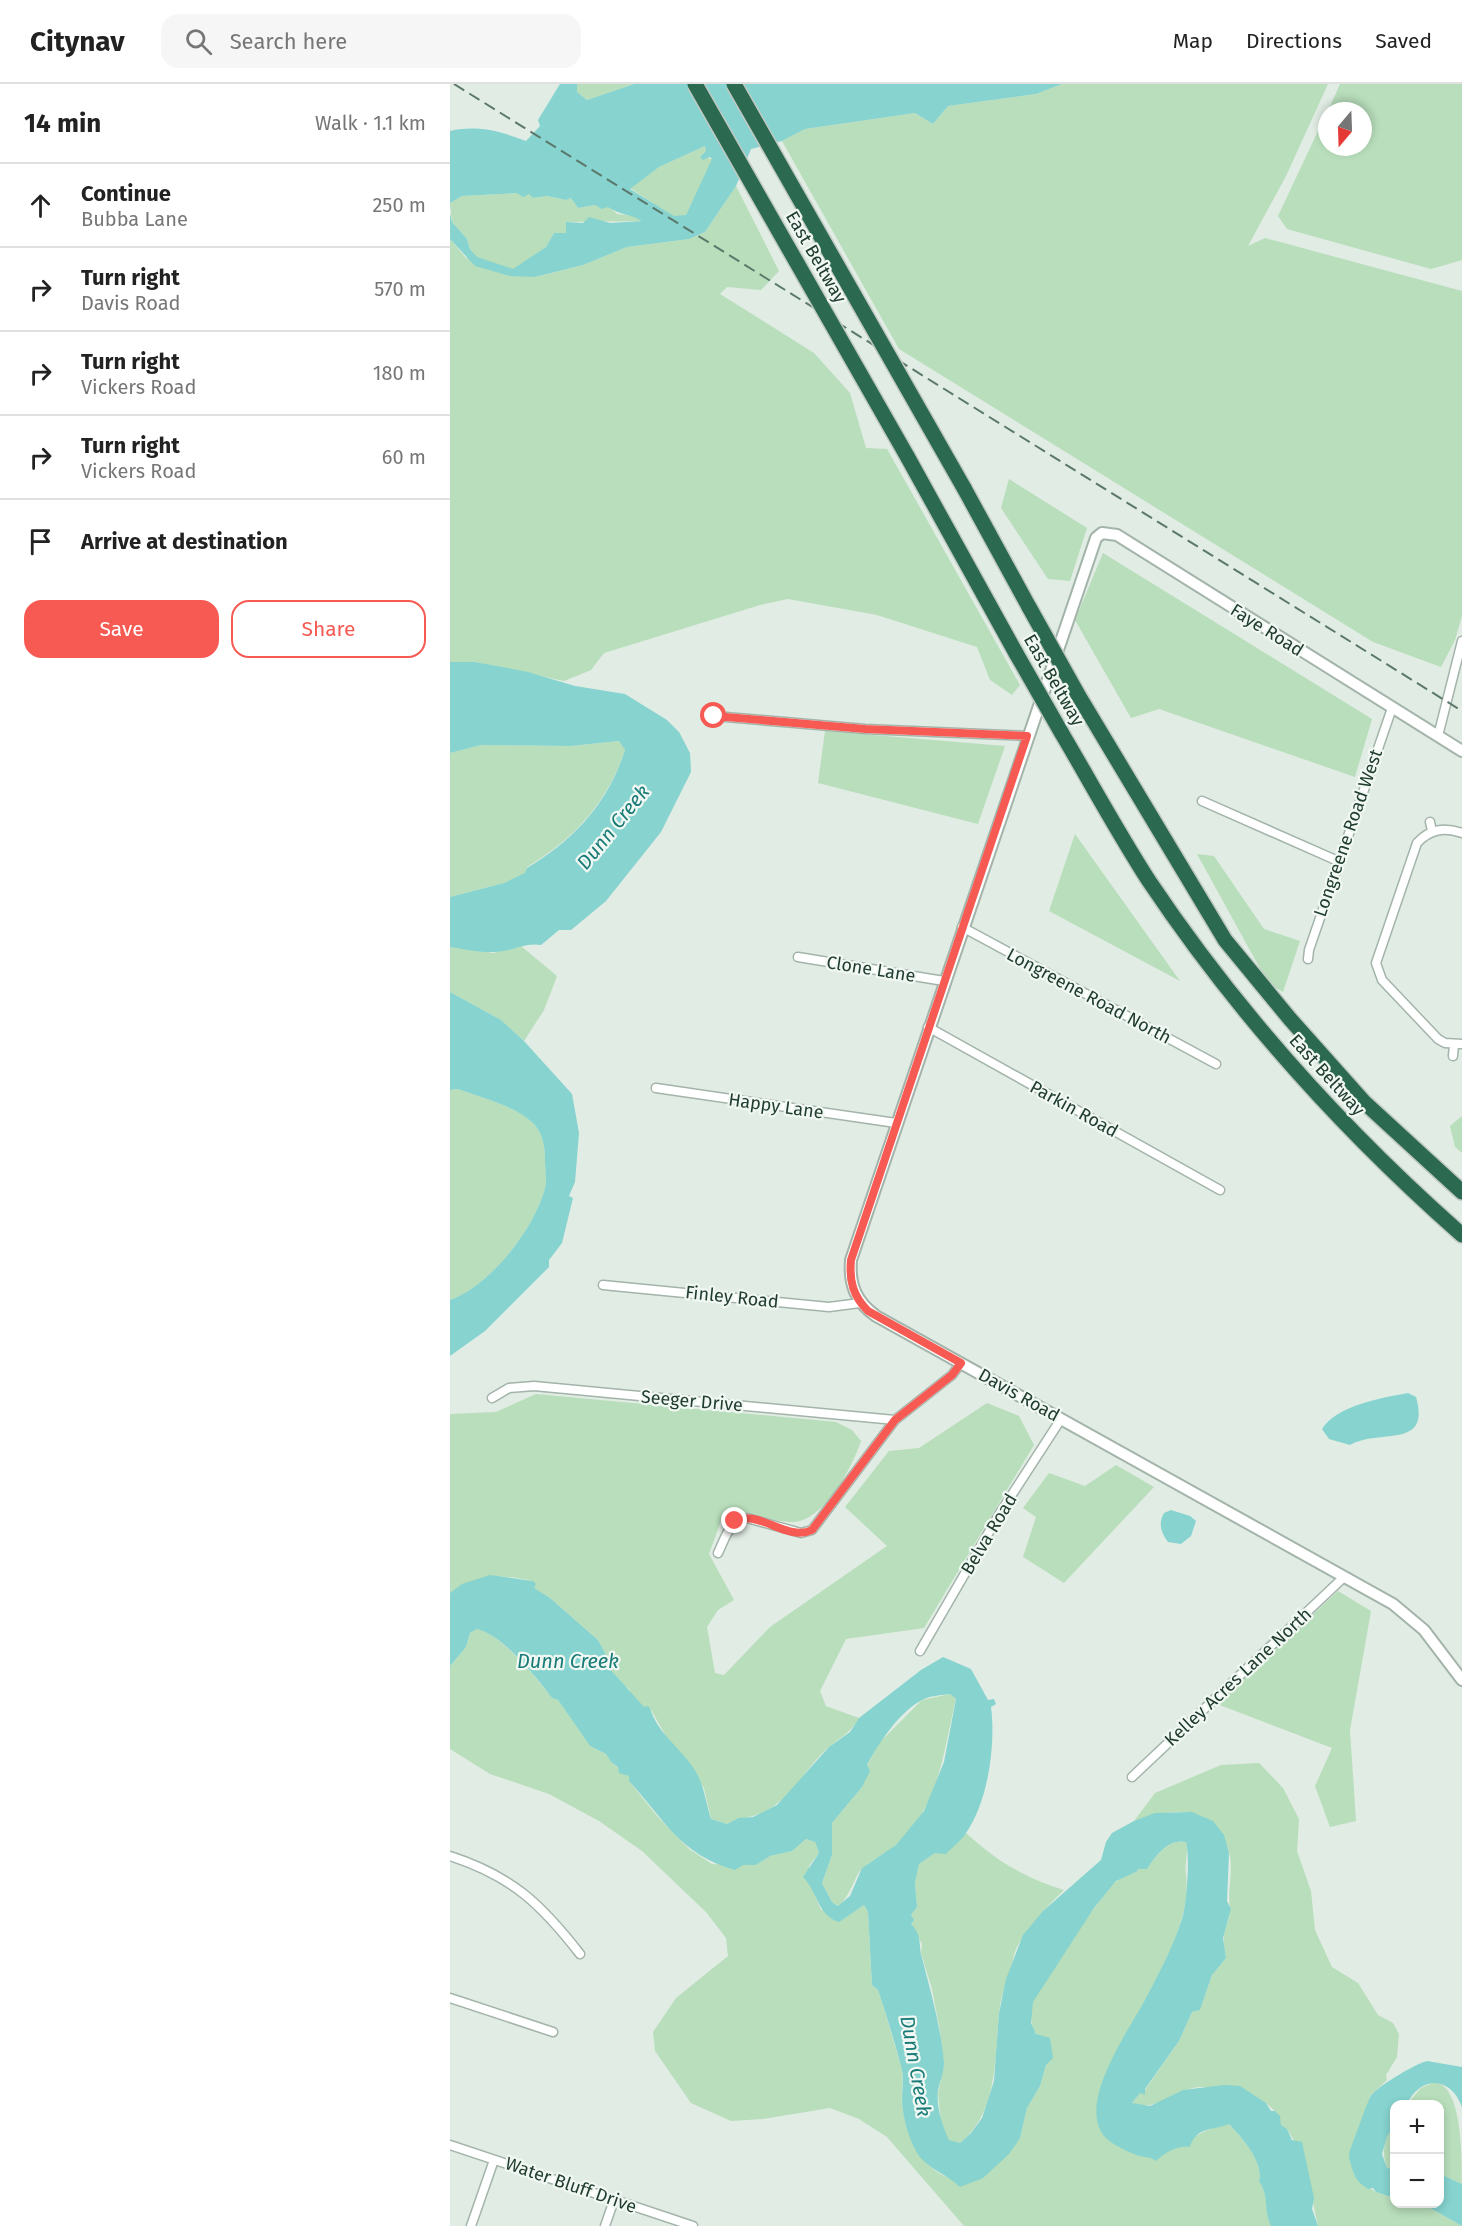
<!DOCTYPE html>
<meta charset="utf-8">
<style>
body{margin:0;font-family:"Fira Sans",sans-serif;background:#f6f6f6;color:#222}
.controls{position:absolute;right:18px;bottom:18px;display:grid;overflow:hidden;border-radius:12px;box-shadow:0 3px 9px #0003}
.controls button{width:54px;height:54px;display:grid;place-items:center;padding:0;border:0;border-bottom:2px solid #e0e0e0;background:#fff;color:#222;font:30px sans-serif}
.compass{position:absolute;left:868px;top:18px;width:54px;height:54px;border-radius:50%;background:#fff;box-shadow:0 3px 9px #0003;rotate:199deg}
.stop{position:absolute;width:18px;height:18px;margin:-14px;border:4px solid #f75a53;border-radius:50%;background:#fff}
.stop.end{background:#f75a53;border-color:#fff;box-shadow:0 2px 6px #0008}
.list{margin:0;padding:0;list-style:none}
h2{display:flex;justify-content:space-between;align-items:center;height:78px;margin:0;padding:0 24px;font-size:26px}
h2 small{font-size:20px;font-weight:400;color:#767676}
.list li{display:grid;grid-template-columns:39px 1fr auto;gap:18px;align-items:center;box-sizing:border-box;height:84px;padding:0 24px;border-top:2px solid #e0e0e0}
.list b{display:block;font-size:22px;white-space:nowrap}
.list p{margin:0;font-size:20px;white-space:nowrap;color:#767676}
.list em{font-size:20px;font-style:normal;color:#767676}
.actions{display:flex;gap:12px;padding:18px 24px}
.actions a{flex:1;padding:14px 0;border:2px solid #f75a53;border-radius:18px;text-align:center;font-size:21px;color:#f75a53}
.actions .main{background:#f75a53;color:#fff}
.icon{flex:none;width:33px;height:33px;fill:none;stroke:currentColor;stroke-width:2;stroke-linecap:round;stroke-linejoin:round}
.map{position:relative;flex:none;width:1012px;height:2142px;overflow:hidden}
header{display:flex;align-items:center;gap:36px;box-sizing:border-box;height:84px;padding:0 30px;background:#fff;border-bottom:2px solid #e0e0e0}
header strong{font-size:28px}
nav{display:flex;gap:33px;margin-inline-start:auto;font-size:21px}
.search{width:420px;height:54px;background:#f6f6f6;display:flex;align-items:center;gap:15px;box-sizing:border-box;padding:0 21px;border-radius:18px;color:#767676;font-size:22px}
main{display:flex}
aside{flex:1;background:#fff}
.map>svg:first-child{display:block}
.green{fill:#b8debb}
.water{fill:#86d3cf;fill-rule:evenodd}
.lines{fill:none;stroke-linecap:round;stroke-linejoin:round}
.minor-casing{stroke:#a3b4aa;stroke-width:11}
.tertiary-casing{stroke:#a3b4aa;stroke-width:14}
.motorway-casing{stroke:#c1c9c5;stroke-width:18}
.minor{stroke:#fff;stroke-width:8}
.tertiary{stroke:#fff;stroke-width:10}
.motorway{stroke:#2b6a50;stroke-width:15}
.rail{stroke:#5b796b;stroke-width:2;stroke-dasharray:12 6;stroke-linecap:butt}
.motorway-bridge-casing{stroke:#c1c9c5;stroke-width:18;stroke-linecap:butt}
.motorway-bridge{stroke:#2b6a50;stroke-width:15}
.route{stroke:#f75a53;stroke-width:8}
.labels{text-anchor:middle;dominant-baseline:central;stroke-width:4.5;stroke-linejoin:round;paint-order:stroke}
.street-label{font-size:18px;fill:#203d2f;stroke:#f1f8f3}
.water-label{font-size:20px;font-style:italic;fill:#187b77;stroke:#f1f8f3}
</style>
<header>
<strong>Citynav</strong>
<div class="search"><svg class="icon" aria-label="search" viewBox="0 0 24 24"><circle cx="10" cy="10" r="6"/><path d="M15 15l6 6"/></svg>Search here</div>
<nav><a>Map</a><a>Directions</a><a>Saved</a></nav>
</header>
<main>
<aside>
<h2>14 min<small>Walk · 1.1 km</small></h2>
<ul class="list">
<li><svg class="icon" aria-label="ahead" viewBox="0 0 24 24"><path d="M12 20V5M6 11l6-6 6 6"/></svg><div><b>Continue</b><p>Bubba Lane</p></div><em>250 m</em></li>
<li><svg class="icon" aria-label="right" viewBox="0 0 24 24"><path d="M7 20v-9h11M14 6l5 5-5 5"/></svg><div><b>Turn right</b><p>Davis Road</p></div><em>570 m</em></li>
<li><svg class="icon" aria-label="right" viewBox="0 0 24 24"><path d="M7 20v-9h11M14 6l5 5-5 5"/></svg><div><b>Turn right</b><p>Vickers Road</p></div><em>180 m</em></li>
<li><svg class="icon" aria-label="right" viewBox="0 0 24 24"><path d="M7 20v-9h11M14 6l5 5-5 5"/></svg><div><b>Turn right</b><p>Vickers Road</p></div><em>60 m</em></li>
<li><svg class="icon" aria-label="arrive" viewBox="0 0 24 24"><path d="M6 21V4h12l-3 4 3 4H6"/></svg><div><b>Arrive at destination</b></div></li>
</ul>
<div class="actions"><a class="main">Save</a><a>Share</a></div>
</aside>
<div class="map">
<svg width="1012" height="2142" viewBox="0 0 1012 2142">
<rect width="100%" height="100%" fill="#e1ece4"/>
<path class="green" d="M127,0h57l-47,16 -10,-8z
M612,0h266l-42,92 -38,70 17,-8 197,53v325l-7,24 -14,27 -68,-25 -474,-293 -117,-208 23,-12 110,-16 18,11 15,-18 88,-12z
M890,0h122v176l-31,9 -144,-40 -9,-13 49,-104v35h36v-36h-35z
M255,62l2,5 -7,6 13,2 -27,56 -12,2 -44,-29 29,-21z
M286,102l43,85 -18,19 -34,-3 -7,7 94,59 36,40 16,55 21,1 133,236 -8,10 -22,-15 -13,-33 -100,-32 -89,-16 -28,6 -156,48 -13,17 -27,11 -89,-19h-25v-423l16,19 69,19 48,-12 44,-18 62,-8 16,-7z
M67,109h12l4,5 14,-2 19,4 5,-2 7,10 17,-3 13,1 9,8 17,2 9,5 -77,1 1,11h-13l-8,14 -32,23 -37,-12 -7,-9 -3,-10 -15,-17 -2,-19 12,-7z
M559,395l78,49 -17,53 -22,-2 -47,-71z
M653,469l269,166 -17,58 -196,-68 -28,9 -56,-98z
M375,647l180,15 -27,78 -160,-41z
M169,657l6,9c-18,53 -50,88 -98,117l-1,6 -22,10 -54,14v-144l31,-8 90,1z
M625,750l105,147 -131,-70z
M747,770l17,2 50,73 36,12 -17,51 -15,-9z
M71,862l36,30 -13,34 -20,31 -23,-21 -51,-28v-45l43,6z
M8,1005c23,9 56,16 75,34 10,10 12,24 12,38 0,8 2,19 0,27 -10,40 -55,98 -95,112v-210z
M1012,1032v37l-7,-6 -5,-21z
M86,1310l300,28 16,8 9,11c-8,25 -38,82 -69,81 -17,0 -38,-9 -55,-12l-16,11 -12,33 25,46 -16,10 -11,17 8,46 9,2 46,-48 117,-81 -42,-39 44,-56 30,-3 68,-45 32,13 15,29 -110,183 -78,11 -26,52 6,15 33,12c-9,15 -18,19 -30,29 -20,17 -34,44 -55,59 -14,11 -31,10 -47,18l-16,-5 -7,-31 -37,-50 -17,-30h-5l-13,-12 -3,-7 -8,-5 -13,-17 2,-5 -12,-22 -48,-42 -17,-10v-7c-31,-7 -56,-7 -83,12v-179l46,-2z
M666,1381l38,22 -90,96 -41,-26 13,-40 -13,-9 26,-35 36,13z
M888,1507l33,20 -21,119 6,91 -26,6 -15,-41 17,-38 -115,-44z
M27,1545c26,6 58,48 75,69l6,2 32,46 16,8 5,8 18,14v5l28,35 32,33 23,15 44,1 14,-9 22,-5 14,-12 9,3 4,11 -10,13 1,18 11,26h36l7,-5 4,7 4,73 6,5c9,27 16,53 24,80 2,10 -1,22 0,32 3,32 18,67 50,77l68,-41 7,-30 13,-22 6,-21 -6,-28c-10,-6 -10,-24 -8,-34 4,-13 73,-114 85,-122 5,-4 14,-7 21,-10l-2,-2h11c8,-12 22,-31 39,-27 3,11 -2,22 0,32 8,66 -61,148 -84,210l62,69c24,-9 39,-26 65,-29 12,13 35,36 30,57 11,18 5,27 12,45h-307l-77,-89 -28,-18 -29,-11 -67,11 -32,2 -40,-18 -36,-52 -2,-19 23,-34 52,-42 -2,-18 -20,-26 -64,-61 -43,-30 -50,-27 -59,-20 -40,-25v-83l16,-19 4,-14z
M500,1610l6,5c-13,52 -16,108 -60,146 -10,9 -24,14 -33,23 -8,6 -11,25 -24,38l-7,-4 -10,-19 10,-28v-32l30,-36 5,-21 12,-23 43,-43z
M809,1679l24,25 16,31 -2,32 14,40 4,39 17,37 26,16 20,32 15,8 6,11 -2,23 -11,18 1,5 -17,16 -7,24 2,65 11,7 18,6v6h29l39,22h-144l-15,-71 -16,-26 -6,-4c-1,-9 -8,-16 -15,-22 -6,-5 -54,-15 -64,-16 -23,-1 -47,27 -70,16l8,-10 5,2v-5l34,-49 13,-29 8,-2 12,-35 14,-17c-1,-7 -3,-16 -2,-23 1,-8 7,-19 6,-27 -3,-18 4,-39 -1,-56 -14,-48 -55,-45 -95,-31l21,-28 66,-28z
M516,1749c32,29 57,44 98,57 -14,13 -46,47 -50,65 -4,19 -13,38 -15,57 -4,45 -1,100 -39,131l-12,-3 -7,-18 -3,-29 6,-27 -4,-35 -8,-42 -11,-36 1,-9 -11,-20 2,-4 -2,-5 6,-8 -2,-24 4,-19 16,-11h11z
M984,1998c28,2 28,73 28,102l-22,-10v-70h-33l14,-16z
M944,2041v44l-7,-1c-6,-17 -3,-28 7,-43z"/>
<path class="water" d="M110,0h17v8l10,8 47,-16h428l-26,10 -88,12 -15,18 -18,-11 -110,16 -23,12 -31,8 -15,37 -31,46 -16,7 -62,8 -44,18 -48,12 -25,-1 -35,-10 -25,-27v-26l2,9 15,17 3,10 7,8 36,12 33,-22 8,-14h12v-11l17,1 6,-6 21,6 32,-2c-11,-7 -23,-6 -34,-14l-6,2 -7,-4 -17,3 -7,-10 -5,2 -19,-4 -14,2 -4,-4 -6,3 -6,-4 -55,3 -12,7v-72c28,-6 50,0 76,10l14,-15 -2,-6zM255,62l1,5 -6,6 3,3 7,-3 2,2 -26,56 -12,1 -44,-27 29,-22z
M0,578h25l53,10 47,14 50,8 42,26 12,12 11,21 1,19 -30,60 -55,69 -35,29h-12l-18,15c-17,-3 -30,7 -47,7 -14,1 -30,-3 -44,-5v-50l54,-14 21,-10 2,-5c48,-29 81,-65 98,-118l-6,-9 -48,5 -90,-1 -31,8z
M0,908l51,28 23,21 48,53 7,39 -4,49 -6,14 4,2 -11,45 -13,17v7l-64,64 -35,25v-56c40,-14 85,-72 95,-112 2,-8 0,-19 0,-27 0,-14 -2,-28 -12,-38 -19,-18 -52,-25 -75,-34l-8,1z
M958,1309l8,4c15,53 -36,31 -66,48l-21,-6 -7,-10c15,-24 60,-31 86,-36z
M721,1426l19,6 6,5 -5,15 -10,8 -13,-2c-7,-10 -10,-18 -4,-29z
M40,1491l43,6 3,3 -2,4 16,10 48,42 12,22 -2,5 36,40 3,-1 3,2c7,24 28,38 42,58 12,16 13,34 19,53l16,5 12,-6 14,-1 24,-12 52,-58 21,-15 9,-14 62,-48 22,-13 28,12 17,31 6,-1 2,5 -5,3c5,37 -3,95 -25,126 -5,8 -14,14 -20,21l-11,-1 -16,11 -4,19 2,24 -6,8 3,5 -3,4c12,12 7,21 11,34 9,35 19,69 22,105 0,9 -4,18 -6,27 -2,16 4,35 11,50l11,3 11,-10 11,-15 12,-37 5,-68 7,-34 17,-44 20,-24 58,-51 5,-18 6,-9 22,-12 21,-8 37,-1 21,9 11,14 5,18 -2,48 4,8 -8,29 3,20 -14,17 -12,35 -8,2 -13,29 -34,48v6l-5,-2 -8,10 18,3 33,-16 41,-5 16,1 26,17 5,8h4l5,5 1,9 6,4 5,11 10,2 12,56 -2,11 6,17h-47c-8,-18 -1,-27 -12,-45 5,-20 -18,-44 -30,-57 -13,6 -33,2 -39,23 -12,-2 -25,5 -34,14 -6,-5 -10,-3 -16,-5 -9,-2 -26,-11 -33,-17 -34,-32 23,-110 39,-141 13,-24 30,-57 37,-83 4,-15 7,-59 3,-73 -18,-4 -31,15 -39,27h-10l1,2 -22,10 -22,27 -61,94 -2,21 5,11 14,4 3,20 -7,7 -6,21 -13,22 -7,30 -11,16 -26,24 -23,9c-12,-12 -30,-17 -41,-31 -10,-15 -17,-40 -17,-58 0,-8 2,-19 0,-28 -7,-27 -15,-53 -24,-80l-6,-5 -4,-73 -4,-7 -25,17c-22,-7 -21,-30 -36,-45l16,-24 -4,-11 -9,-3 -14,12 -22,5 -14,9h-13l-8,5c-56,-16 -69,-49 -106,-89v-5l-10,-3 -1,-6 -7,-5 -5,-8 -16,-8 -32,-46 -6,-2c-16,-21 -49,-63 -75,-69l-7,4 -4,14 -16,19v-73l12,-9zM500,1610l6,5 -12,63 -20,49 -28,34 -34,23 -12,28 -12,10 -6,-4 -10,-19 10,-28v-32l30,-36 8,-16 -3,-6c12,-22 32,-53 55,-65 7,-4 20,-5 28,-6z
M977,1977l35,6v40c-11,-31 -41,-32 -55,-3h-13v21l-7,12 -5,17 5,14 7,1v29l-18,-6 -3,-4 -5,1c-2,-2 -5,-3 -7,-5 -6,-4 -12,-23 -12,-30 1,-4 19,-53 21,-57 6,-10 45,-33 57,-36z
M990,2090l22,10v42l-39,-22h17z"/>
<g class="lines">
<g class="minor-casing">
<path id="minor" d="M264,632l151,13 162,7
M988,652l24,-95
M752,717l136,60
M980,738l2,9
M1012,749c-18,-6 -32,-4 -45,10l-41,120 6,17 56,59 7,4 17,1
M512,843l254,137
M348,873l146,24
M858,875l1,-9 83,-242
M478,943l292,163
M1003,972l1,-12
M206,1004l240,35
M153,1201l226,22 31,-4
M42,1314l17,-10 25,-2 361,34
M268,1469c7,-14 11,-33 29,-35l54,15 11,-3 83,-110 57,-45 9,-12
M470,1567l80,-138 61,-94
M682,1693l212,-200
M0,1772c62,20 91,48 130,98
M0,1914l103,34
M0,2061l243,81
M21,2142l23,-66
M155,2142l9,-26"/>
</g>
<g class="tertiary-casing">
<path id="tertiary" d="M1012,667l-345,-216 -15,-2 -6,5 -245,722c-2,25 5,42 25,56l517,288 31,26 38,50"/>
</g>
<g class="motorway-casing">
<path id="motorway" d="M457,372l110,199
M514,404l65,119
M627,609l148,247 65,79 74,83 98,90
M611,648c29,49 57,101 88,149 89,133 194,249 313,354"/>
</g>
<use href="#minor" class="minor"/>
<use href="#tertiary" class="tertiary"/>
<use href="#motorway" class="motorway"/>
<path class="rail" d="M4,0l1008,627"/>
<g class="motorway-bridge-casing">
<path id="motorway-bridge" d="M245,0l212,372
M284,0l230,404
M579,523l48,86
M567,571l44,77"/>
</g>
<use href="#motorway-bridge" class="motorway-bridge"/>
</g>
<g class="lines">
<path class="route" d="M264,632l151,13 162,7 -176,524c-2,21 2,36 17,51l93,52 -9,12 -57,45 -83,110c-25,12 -53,-21 -77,-9"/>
</g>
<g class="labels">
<g class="street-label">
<text transform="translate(366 173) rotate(60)">East Beltway</text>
<text transform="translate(817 546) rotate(32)">Faye Road</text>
<text transform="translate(604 596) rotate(60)">East Beltway</text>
<text transform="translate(898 749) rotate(-71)">Longreene Road West</text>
<text transform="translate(421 885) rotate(9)">Clone Lane</text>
<text transform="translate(639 912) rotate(28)">Longreene Road North</text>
<text transform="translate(877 991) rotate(48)">East Beltway</text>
<text transform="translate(326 1022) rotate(8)">Happy Lane</text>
<text transform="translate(624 1025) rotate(29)">Parkin Road</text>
<text transform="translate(282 1213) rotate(6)">Finley Road</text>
<text transform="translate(569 1311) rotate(29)">Davis Road</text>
<text transform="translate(242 1317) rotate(5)">Seeger Drive</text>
<text transform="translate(539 1450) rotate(-59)">Belva Road</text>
<text transform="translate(788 1593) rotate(-43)">Kelley Acres Lane North</text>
<text transform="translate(121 2101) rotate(19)">Water Bluff Drive</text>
</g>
<g class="water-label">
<text transform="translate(163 743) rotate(-51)">Dunn Creek</text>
<text x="118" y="1577">Dunn Creek</text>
<text transform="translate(466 1982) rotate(80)">Dunn Creek</text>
</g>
</g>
</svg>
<div class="controls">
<button>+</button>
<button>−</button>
</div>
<svg class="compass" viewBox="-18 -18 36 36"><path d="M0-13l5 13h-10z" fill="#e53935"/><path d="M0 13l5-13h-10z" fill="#767676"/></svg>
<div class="stop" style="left:264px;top:632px"></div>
<div class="stop end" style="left:285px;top:1437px"></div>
</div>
</main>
